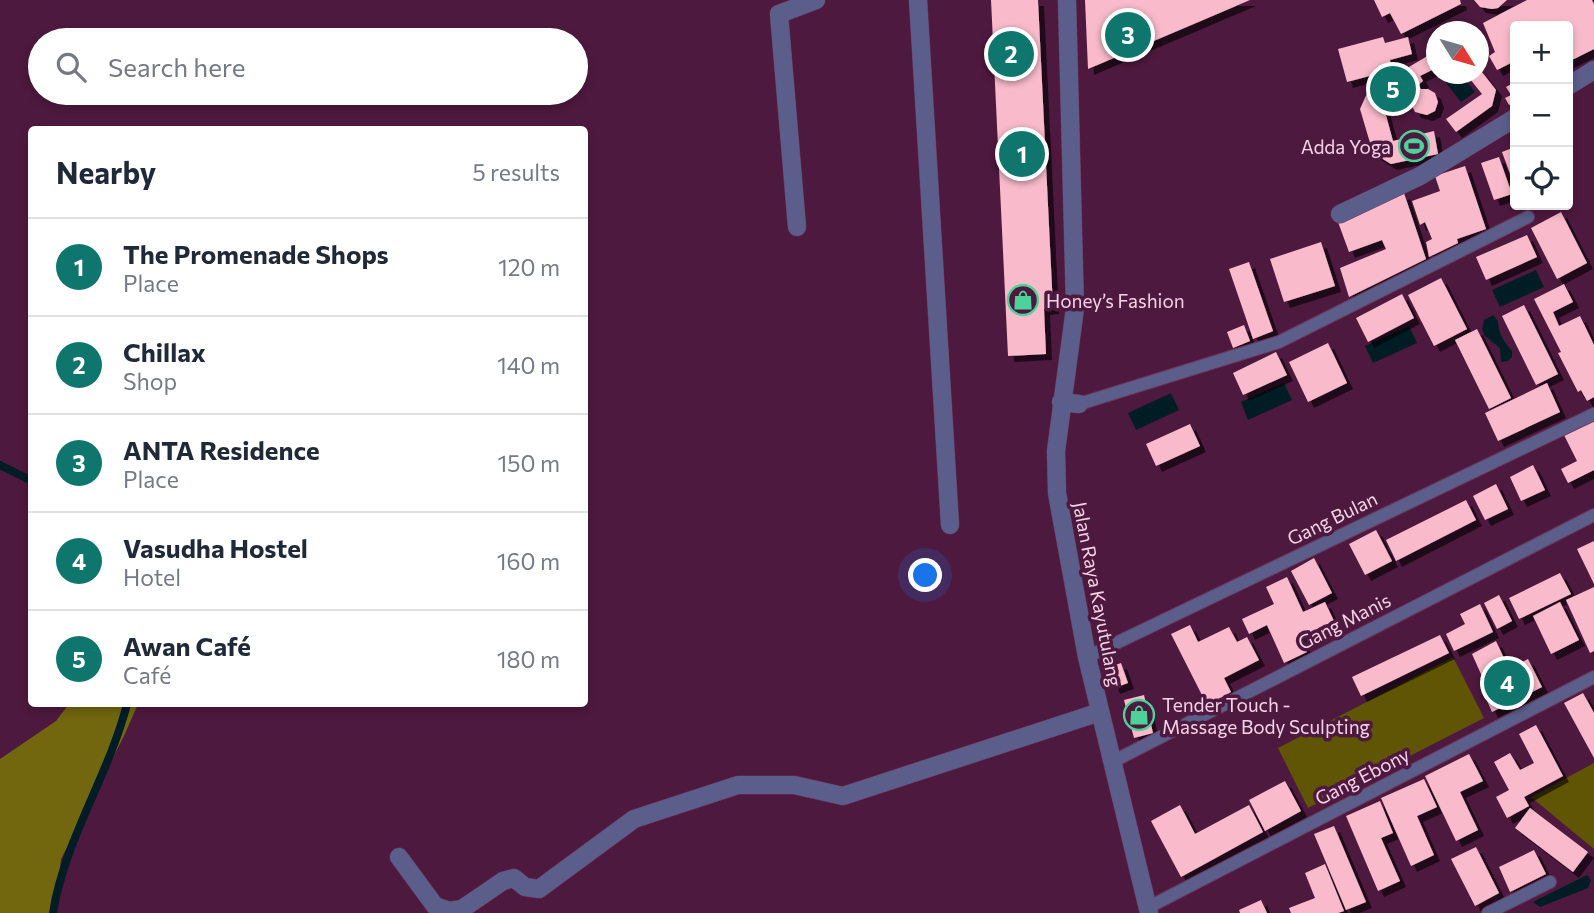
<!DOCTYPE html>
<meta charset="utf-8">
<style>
body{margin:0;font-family:Commissioner,sans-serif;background:#f2f2f3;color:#1f2937}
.controls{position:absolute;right:21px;top:21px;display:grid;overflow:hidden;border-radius:7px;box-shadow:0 4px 10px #0003}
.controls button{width:63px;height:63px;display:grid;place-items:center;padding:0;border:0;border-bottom:2px solid #e0e1e3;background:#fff;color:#1f2937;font:35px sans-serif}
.compass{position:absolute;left:1426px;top:21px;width:63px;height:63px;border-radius:50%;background:#fff;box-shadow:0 4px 10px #0003;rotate:127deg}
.you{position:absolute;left:926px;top:576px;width:24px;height:24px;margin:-18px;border:5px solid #fff;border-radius:50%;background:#1a73e8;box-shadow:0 0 0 10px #1a73e833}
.badge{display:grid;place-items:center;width:46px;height:46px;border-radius:50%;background:#0f766e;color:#fff;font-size:23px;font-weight:700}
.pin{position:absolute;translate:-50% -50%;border:4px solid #fff;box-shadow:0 2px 7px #0006}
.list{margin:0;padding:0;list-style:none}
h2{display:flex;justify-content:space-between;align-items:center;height:91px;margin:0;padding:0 28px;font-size:30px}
h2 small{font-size:23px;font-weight:400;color:#747a83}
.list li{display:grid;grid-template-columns:46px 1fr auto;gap:21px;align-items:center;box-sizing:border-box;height:98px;padding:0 28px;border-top:2px solid #e0e1e3}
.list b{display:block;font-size:26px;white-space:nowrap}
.list p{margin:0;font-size:23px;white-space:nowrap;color:#747a83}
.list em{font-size:23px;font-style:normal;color:#747a83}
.icon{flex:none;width:38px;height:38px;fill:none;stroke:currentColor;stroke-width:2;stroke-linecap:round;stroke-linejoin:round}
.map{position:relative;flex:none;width:1594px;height:913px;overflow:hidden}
.search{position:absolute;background:#fff;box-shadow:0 4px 10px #0003;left:28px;top:28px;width:560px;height:77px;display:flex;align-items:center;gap:18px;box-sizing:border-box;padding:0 24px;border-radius:38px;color:#747a83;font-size:26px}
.panel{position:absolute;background:#fff;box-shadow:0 4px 10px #0003;left:28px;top:126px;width:560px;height:581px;border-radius:7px}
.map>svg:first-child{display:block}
.green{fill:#5f5504}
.forest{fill:#72670e}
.water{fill:#001d26}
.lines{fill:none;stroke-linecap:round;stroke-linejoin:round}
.stream{stroke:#001d26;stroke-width:8}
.building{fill:#f9bbcb;filter:url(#shadow)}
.lane-casing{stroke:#693759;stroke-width:14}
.street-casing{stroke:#693759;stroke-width:19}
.lane{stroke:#5b5d8b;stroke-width:12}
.street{stroke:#5b5d8b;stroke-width:18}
.labels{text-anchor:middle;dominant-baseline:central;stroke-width:7;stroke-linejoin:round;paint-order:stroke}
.poi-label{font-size:19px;fill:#f5d2e7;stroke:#4e193e;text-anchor:start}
.street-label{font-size:19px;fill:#f5d2e7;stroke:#4e193e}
</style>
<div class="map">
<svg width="1594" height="913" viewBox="0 0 1594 913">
<defs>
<filter id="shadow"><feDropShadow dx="6" dy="6" stdDeviation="0" flood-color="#0009"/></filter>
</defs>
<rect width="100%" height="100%" fill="#4e193e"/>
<path class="green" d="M1453,657l31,61 -176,90 -30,-60z
M1594,763v86l-63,-52z"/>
<path class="forest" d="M69,704h69l-14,32 -63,123 -6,54h-55v-154l56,-38z"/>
<path class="water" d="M1439,74h22l14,18 -14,10z
M1536,270l8,17 -44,20 -8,-17z
M1493,315l5,6c0,12 6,21 14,30v6l-4,4 -7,1 -1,-14 -15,-12 -3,-7 2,-9z
M1409,326l8,17 -44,20 -8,-17z
M1284,383l8,17 -44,20 -7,-18z
M1171,393l8,17 -43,20 -8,-17z
M1587,875l4,5 -3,8 -48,19 -7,-5z"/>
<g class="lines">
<path class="stream" d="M0,465l32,16
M53,913c11,-72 56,-138 74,-209"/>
</g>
<path class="building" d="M991,0h47l15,308 -9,1 2,45 -38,2z
M1085,0h165l-162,69z
M1374,0h86l1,4 -60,30 -11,-21 -8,4z
M1474,0h33l-9,8 -6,1 -12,-2z
M1527,0h65l2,4v45l-26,13v-36h-53v35l-18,9 -8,-14 6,-4 -12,-29z
M1383,37l2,6 23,-6 4,17 -22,6 2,10 -45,12 -9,-33z
M1436,51v17l-16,8 3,5 -5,4 3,4h7l7,4 3,9 -3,9 -8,4 -12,-3 -4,-8 3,-11 -3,-4 -27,19 9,33 41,-10 4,23 -47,10 -18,-11 -13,-44 8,-18z
M1478,67l18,23 -4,16 -36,26 -10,-13 36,-25 -16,-20h12z
M1515,82v20l-6,3 -4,-7 6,-3 -5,-8z
M1515,147v40l-13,-35z
M1499,157l13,37 -18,6 -13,-37z
M1465,166l21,63 -29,10 1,4 -29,14 -3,-15 6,-3 -7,-17 -5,3 -8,-24 28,-10 -5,-15z
M1404,193l22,66 -77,38 -9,-29 46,-19 -4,-9 -33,12 -11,-30z
M1561,212l26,51 -30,16 -26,-51z
M1527,235l10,22 -51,23 -10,-23z
M1321,242l14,44 -51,16 -14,-43z
M1249,262l24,69 -20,8 -24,-70z
M1441,278l26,51 -33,17 -26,-51z
M1564,284l9,18 -20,10 6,14 21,-10 14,29v52l-7,4 -6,-11 -3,2 -20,-39 3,-1 -27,-53z
M1402,294l12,24 -46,24 -12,-24z
M1524,305l34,69 -22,11 -34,-69z
M1244,325l6,16 -17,7 -6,-16z
M1477,329l34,69 -22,11 -34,-69z
M1328,343l19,40 -39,19 -19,-40z
M1276,352l11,23 -44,20 -10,-22z
M1547,383l13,29 -62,29 -13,-28z
M1594,421v49l-26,13 -7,-14 16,-8 -14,-28z
M1190,424l10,22 -44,20 -10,-22z
M1533,465l12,25 -24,11 -11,-24z
M1496,484l12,25 -23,11 -12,-24z
M1466,500l10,20 -80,41 -10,-21z
M1376,530l16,31 -27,14 -16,-31z
M1594,541v43l-17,-35z
M1314,558l18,35 -23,12 -18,-34z
M1560,573l11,21 -52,25 -10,-21z
M1287,577l16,35 22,-10 9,19 -34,16 7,15 -23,11 -17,-38 -18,9 -7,-15 32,-15 -8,-17z
M1594,587v64l-4,2 -24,-53z
M1499,595l13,26 -15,8 -13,-26z
M1560,602l19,38 -28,14 -18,-38z
M1480,604l13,28 -39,19 -8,-17 19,-10 -5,-10z
M1190,625l8,17 31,-15 8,15 10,-5 12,23 -35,18 7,14 -24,13 -36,-71z
M1440,635l9,18 -88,43 -9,-19z
M1496,641l13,28 19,-10 14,28 -50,25 -12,-27 5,-2 -13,-29z
M1121,663l7,20 -14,5 -7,-20z
M1583,693l11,20v45l-30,-55z
M1144,695l9,38 -19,5 -10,-38z
M1536,725l27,51 -39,21 5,9 -22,12 -11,-21 13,-7 -15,-28 16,-9 10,17 14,-7 -15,-29z
M1469,754l14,27 -23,11 18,38 -22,11 -31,-65z
M1424,779l13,28 -20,9 17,39 -23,11 -30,-68z
M1285,781l16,30 -36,20 -16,-31z
M1380,801l13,32 -12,5 19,43 -22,10 -32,-75z
M1180,805l15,29 54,-29 14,27 -82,45 -30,-56z
M1530,808l58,44 -15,20 -58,-44z
M1334,826l32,76 -20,8 -32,-76z
M1476,847l23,46 -24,13 -24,-47z
M1534,850l12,24 -36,18 -11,-25z
M1325,864l19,47 -6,2h-47l-2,-5 26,-10 -10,-25z
M1261,900l6,13h-27l-1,-3z"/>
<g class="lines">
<g class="lane-casing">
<path id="lane" d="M1079,404l200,-62 249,-125
M1087,657l507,-243
M1112,762l482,-247
M1147,908l447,-231
M1488,913l62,-31"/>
</g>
<g class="street-casing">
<path id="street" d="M918,0l32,525
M1067,0l8,308 -19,143 1,42 30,164 62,256
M1568,86l26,-16
M1340,214l80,-38 95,-58
M797,227l-18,-213 37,-14
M1061,402l18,2
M399,857l36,49 14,5 13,-2 41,-28 11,-3 11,9 14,2 95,-70 104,-34h56l49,11 257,-84"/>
</g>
<use href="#lane" class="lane"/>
<use href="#street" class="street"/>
</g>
<defs>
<g id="stadium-ring" transform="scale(1.575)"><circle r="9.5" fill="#4e193e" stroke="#4dd39a" stroke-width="1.5"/><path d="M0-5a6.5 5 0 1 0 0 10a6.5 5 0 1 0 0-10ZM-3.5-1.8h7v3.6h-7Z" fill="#4dd39a"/></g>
<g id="shop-ring" transform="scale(1.575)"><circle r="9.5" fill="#4e193e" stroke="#4dd39a" stroke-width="1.5"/><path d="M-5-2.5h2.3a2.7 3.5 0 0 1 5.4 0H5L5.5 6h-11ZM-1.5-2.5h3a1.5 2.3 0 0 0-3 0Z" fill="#4dd39a"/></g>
</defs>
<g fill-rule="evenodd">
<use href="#stadium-ring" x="1414" y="146"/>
<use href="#shop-ring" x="1023" y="300"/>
<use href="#shop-ring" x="1139" y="715"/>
</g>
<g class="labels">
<g class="poi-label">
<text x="1391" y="146" text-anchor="end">Adda Yoga</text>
<text x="1046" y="300">Honey’s Fashion</text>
<text x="1162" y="704">Tender Touch -<tspan x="1162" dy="22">Massage Body Sculpting</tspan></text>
</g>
<g class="street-label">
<text transform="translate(1332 518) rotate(-26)">Gang Bulan</text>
<text transform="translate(1098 594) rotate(79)">Jalan Raya Kayutulang</text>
<text transform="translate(1344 621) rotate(-27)">Gang Manis</text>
<text transform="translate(1362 776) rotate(-27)">Gang Ebony</text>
</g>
</g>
</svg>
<div class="controls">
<button>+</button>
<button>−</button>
<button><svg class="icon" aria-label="locate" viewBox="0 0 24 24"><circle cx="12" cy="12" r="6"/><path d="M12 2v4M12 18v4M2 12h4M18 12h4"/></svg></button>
</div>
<svg class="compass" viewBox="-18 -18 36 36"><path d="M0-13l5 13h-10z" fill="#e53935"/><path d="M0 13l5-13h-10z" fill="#747a83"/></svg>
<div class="you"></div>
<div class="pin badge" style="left:1022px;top:154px">1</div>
<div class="pin badge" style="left:1011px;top:54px">2</div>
<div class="pin badge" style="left:1128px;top:35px">3</div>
<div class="pin badge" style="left:1507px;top:683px">4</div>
<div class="pin badge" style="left:1393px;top:89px">5</div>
<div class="search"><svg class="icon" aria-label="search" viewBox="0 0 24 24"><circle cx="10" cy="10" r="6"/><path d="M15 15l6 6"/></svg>Search here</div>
<section class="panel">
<h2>Nearby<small>5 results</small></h2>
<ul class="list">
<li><span class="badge">1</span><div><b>The Promenade Shops</b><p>Place</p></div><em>120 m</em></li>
<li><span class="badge">2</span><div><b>Chillax</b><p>Shop</p></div><em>140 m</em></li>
<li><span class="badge">3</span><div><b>ANTA Residence</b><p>Place</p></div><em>150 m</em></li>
<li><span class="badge">4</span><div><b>Vasudha Hostel</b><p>Hotel</p></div><em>160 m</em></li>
<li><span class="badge">5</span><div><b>Awan Café</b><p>Café</p></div><em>180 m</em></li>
</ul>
</section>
</div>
